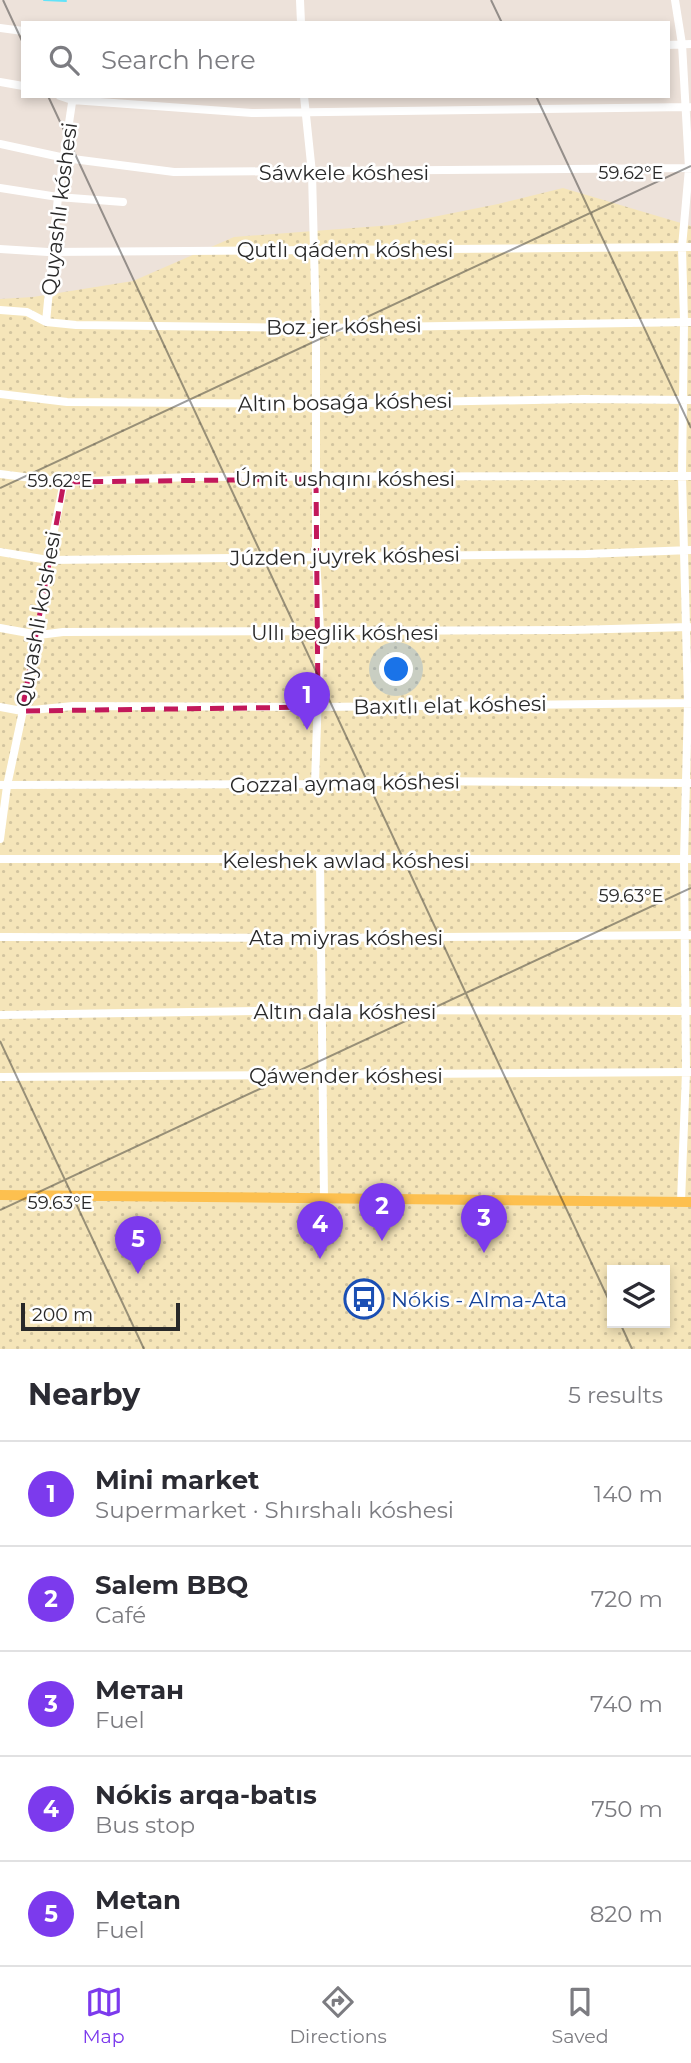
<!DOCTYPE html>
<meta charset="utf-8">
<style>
body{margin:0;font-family:Montserrat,sans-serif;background:#f2f2f3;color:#2b2b33}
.controls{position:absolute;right:21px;bottom:21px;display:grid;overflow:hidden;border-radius:0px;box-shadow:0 4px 10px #0003}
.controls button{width:63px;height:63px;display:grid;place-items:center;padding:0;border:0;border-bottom:2px solid #e1e1e2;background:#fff;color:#2b2b33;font:35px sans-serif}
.scale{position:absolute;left:21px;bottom:18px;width:159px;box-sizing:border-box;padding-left:7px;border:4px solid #292929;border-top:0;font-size:19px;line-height:24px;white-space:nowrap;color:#292929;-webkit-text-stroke:5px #fff;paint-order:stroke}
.you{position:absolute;left:397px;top:670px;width:24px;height:24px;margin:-18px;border:5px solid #fff;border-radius:50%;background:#1a73e8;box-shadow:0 0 0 10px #1a73e833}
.badge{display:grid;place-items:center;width:46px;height:46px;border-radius:50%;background:#7c3aed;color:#fff;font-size:23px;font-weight:700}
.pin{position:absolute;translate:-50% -58px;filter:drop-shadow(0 2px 4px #0008)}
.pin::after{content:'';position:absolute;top:37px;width:24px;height:21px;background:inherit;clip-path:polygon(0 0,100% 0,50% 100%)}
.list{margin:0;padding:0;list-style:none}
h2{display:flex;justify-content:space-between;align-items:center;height:91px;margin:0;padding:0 28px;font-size:30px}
h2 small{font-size:23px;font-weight:400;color:#7c7c81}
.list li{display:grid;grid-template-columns:46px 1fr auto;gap:21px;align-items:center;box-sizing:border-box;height:105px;padding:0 28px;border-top:2px solid #e1e1e2}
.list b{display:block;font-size:26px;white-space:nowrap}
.list p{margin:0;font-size:23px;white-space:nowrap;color:#7c7c81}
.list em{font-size:23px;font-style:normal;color:#7c7c81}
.icon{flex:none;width:38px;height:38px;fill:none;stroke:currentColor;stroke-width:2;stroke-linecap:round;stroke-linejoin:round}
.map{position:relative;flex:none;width:691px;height:1349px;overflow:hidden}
.search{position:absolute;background:#fff;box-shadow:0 4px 10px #0003;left:21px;right:21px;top:21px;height:77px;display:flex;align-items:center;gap:18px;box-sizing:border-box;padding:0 24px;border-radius:0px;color:#7c7c81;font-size:26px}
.sheet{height:616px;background:#fff}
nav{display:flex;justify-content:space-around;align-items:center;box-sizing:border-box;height:98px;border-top:2px solid #e1e1e2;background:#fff;font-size:19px;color:#7c7c81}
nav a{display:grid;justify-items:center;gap:4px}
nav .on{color:#7c3aed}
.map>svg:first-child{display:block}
.sand{fill:url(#sand-dots);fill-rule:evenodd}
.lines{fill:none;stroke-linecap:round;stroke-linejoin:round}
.stream{stroke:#63e3f9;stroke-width:2}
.minor{stroke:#fff;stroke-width:8}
.major{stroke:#fdc04f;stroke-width:10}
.marked{fill:none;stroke:#c2185b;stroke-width:5;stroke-dasharray:14 9;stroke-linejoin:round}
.ticks{fill:none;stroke:#292929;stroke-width:2;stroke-opacity:0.45}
.labels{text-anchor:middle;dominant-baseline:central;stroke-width:5;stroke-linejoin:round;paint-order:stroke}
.street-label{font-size:21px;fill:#292929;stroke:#fff}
.transit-label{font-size:21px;fill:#164399;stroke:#fff;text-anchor:start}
.ticks-label{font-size:18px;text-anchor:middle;fill:#292929;stroke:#fff;stroke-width:5;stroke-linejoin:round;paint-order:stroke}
</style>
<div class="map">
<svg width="691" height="1349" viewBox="0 0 691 1349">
<defs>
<pattern id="sand-dots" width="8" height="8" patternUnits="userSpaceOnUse" patternTransform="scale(1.75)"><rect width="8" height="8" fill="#f5e5b9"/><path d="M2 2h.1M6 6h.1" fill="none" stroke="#d2c49f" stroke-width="1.8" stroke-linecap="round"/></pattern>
</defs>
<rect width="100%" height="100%" fill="#ede2da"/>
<path class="sand" d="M563,188l128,38v1123h-691v-1050l33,-2 100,-16 101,-44 159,-12 105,-21zM612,1270h53v53h-53z"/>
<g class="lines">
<path class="stream" d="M44,0l22,1"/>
<path class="minor" d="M300,0l1,23
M675,0l7,44 7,124 -7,79 2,75 -2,154 6,227 -4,156 2,213 -5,130
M0,28l23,3
M668,45l23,-1
M0,82l23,4
M60,96l12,4 180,13 437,-6
M304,96l8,77 4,155v228l4,76 -5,152
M0,144l65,14 109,14 517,-4
M0,188l58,9 65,5
M0,249l48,3 643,-5
M0,310l27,2 19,10 30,3 240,3 375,-6
M46,322l12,-125 15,-101
M0,394l67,8 249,2 267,-5 108,1
M0,474l64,8 126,-5 501,-1
M0,552l48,8 538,-6 105,-4
M0,628l39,7 24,-3 508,-2 118,-3
M0,707l22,4 51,-5 245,1 373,-4
M0,785l315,-1 91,-3 285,2
M0,839l7,-53 32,-151 9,-75 16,-78
M0,859h691
M320,860l4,338
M0,937l304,1 387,-3
M0,1015l320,-5 370,1
M0,1077l690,-5"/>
<path class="major" d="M0,1195l691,7"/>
</g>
<path class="marked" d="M316,479l2,228 -296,4 42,-229z"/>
<path class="ticks" d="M3,0l20,43M491,0l11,23M48,96l564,1211M536,96l155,332M0,488l691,-322M0,1041l144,308M0,1210l691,-322M620,1323l12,26"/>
<defs>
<g id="bus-ring" transform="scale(2.0125)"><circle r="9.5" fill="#fff" stroke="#1a4fb4" stroke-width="1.5"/><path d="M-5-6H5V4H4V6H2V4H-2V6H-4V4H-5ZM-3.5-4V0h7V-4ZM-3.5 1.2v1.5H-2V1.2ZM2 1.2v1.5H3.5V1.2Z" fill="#1a4fb4"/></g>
</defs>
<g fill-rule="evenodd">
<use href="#bus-ring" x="364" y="1299"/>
</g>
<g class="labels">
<g class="street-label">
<text x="344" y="172">Sáwkele kóshesi</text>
<text transform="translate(59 209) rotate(-83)">Quyashlı kóshesi</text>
<text x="345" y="249">Qutlı qádem kóshesi</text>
<text transform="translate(344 326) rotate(-1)">Boz jer kóshesi</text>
<text transform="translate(345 402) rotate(-1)">Altın bosaǵa kóshesi</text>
<text x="345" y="478">Úmit ushqını kóshesi</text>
<text transform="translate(345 556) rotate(-1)">Júzden juyrek kóshesi</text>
<text transform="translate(38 619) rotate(-80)">Quyashli ko'shesi</text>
<text x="345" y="632">Ullı beglik kóshesi</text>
<text transform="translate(450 705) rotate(-1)">Baxıtlı elat kóshesi</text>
<text transform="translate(345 783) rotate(-1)">Gozzal aymaq kóshesi</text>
<text x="346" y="860">Keleshek awlad kóshesi</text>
<text x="346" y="937">Ata miyras kóshesi</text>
<text x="345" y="1011">Altın dala kóshesi</text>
<text x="346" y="1075">Qáwender kóshesi</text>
</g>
<g class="transit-label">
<text x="391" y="1299">Nókis - Alma-Ata</text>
</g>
</g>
<g class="ticks-label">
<text x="631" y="179">59.62°E</text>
<text x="60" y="487">59.62°E</text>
<text x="631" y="902">59.63°E</text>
<text x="60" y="1209">59.63°E</text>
</g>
</svg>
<div class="controls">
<button><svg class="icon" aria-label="layers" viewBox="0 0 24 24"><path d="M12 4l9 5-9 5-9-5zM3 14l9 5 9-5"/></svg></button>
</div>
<div class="scale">200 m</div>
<div class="you"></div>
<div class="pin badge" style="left:307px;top:730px">1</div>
<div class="pin badge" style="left:382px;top:1241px">2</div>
<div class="pin badge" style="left:484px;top:1253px">3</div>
<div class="pin badge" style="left:320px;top:1259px">4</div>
<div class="pin badge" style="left:138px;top:1274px">5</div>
<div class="search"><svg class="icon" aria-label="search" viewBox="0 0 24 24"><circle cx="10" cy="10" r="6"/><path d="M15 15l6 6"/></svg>Search here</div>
</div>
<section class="sheet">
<h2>Nearby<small>5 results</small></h2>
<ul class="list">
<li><span class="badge">1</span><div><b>Mini market</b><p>Supermarket · Shırshalı kóshesi</p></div><em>140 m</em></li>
<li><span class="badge">2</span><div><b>Salem BBQ</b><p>Café</p></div><em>720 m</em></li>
<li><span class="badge">3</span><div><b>Метан</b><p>Fuel</p></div><em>740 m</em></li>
<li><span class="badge">4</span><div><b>Nókis arqa-batıs</b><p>Bus stop</p></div><em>750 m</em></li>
<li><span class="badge">5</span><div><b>Metan</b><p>Fuel</p></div><em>820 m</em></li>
</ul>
</section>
<nav>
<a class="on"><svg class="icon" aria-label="map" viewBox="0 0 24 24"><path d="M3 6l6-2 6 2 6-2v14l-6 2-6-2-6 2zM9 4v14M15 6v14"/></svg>Map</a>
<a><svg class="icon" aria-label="directions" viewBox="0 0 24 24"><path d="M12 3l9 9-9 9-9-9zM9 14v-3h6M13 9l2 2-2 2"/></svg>Directions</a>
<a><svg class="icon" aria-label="saved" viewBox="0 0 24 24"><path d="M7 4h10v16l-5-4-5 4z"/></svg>Saved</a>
</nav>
